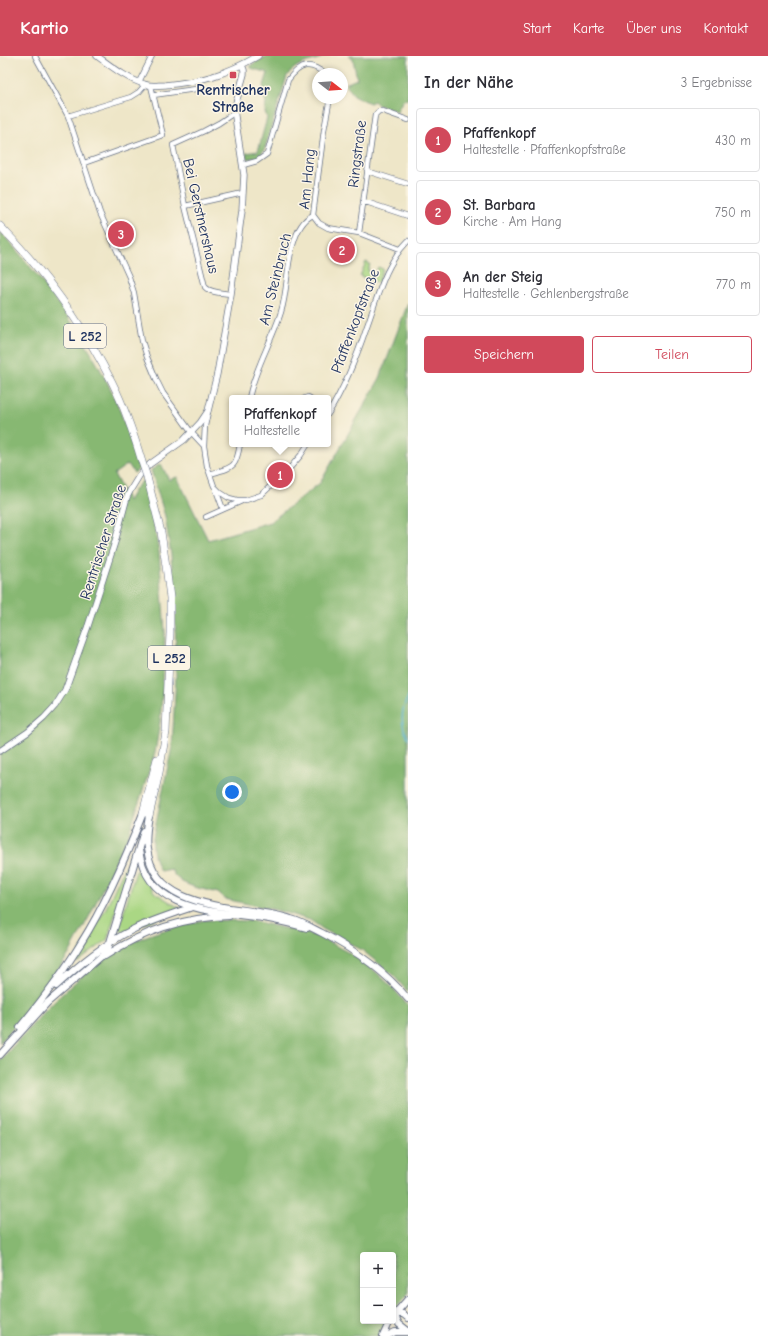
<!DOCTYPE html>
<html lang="de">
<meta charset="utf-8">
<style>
body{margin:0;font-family:"Comic Neue",sans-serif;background:#f2f2f3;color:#2b2b33}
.controls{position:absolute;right:12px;bottom:12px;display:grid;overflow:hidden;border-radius:4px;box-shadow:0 2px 6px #0003}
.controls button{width:36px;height:36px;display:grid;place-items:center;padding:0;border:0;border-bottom:1px solid #e1e1e2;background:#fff;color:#2b2b33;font:20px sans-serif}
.compass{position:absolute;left:312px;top:12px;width:36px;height:36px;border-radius:50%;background:#fff;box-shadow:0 2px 6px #0003;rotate:107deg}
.you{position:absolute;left:232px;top:736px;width:14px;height:14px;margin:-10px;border:3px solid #fff;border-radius:50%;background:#1a73e8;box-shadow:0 0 0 6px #1a73e833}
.badge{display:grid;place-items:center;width:26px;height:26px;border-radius:50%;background:#d1495b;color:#fff;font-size:13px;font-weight:700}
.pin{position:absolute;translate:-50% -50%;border:2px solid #fff;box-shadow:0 1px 4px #0006}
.popup{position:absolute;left:229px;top:339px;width:102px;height:52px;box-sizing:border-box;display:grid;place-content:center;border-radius:4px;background:#fff;filter:drop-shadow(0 1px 3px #0005);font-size:13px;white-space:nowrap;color:#7c7c81}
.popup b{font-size:15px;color:#2b2b33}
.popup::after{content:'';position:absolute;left:50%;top:100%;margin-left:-8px;border:8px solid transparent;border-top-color:#fff}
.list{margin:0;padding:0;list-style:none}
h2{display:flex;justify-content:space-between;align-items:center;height:52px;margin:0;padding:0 16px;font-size:17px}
h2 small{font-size:13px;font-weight:400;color:#7c7c81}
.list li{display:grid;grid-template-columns:26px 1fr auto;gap:12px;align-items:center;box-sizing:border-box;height:64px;margin:0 8px 8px;padding:0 8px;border:1px solid #e1e1e2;border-radius:4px}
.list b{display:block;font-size:15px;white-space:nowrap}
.list p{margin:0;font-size:13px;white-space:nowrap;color:#7c7c81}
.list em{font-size:13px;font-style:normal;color:#7c7c81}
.actions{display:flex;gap:8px;padding:12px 16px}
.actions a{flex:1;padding:9px 0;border:1px solid #d1495b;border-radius:4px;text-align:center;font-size:14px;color:#d1495b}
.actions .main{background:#d1495b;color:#fff}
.map{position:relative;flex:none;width:408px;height:1280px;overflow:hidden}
header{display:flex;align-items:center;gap:24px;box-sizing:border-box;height:56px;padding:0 20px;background:#d1495b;color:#fff}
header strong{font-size:19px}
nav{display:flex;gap:22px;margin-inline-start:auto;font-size:14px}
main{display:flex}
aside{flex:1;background:#fff}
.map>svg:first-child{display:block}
.green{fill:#aad784;stroke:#628371}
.forest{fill:#87b872;stroke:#517468}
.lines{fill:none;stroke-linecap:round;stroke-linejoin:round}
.stream{stroke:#56b1d3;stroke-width:1.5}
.minor-casing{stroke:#656f83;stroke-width:6}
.tertiary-casing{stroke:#656f83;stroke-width:7}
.secondary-casing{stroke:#656f83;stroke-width:8}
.trunk-casing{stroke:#656f83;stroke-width:8}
.minor{stroke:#fff;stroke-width:4.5}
.tertiary{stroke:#fff;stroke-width:5.5}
.secondary{stroke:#fff;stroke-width:6}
.trunk{stroke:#fff;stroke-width:7}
.trunk-bridge-casing{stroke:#656f83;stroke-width:8;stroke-linecap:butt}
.trunk-bridge{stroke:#fff;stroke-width:7}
.poi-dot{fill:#d1495b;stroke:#fcf5e5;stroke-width:1.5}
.labels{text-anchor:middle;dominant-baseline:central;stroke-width:3;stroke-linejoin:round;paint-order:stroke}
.shield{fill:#fcf5e5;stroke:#5e6a86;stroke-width:1}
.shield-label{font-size:14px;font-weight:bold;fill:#1b2f5e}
.poi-label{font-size:15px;font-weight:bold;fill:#1b2f5e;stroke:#fcf5e5}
.street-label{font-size:15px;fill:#1b2f5e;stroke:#fcf5e5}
</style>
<header>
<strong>Kartio</strong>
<nav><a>Start</a><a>Karte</a><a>Über uns</a><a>Kontakt</a></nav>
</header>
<main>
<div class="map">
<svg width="408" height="1280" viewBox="0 0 408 1280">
<rect width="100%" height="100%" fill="#fcf5e5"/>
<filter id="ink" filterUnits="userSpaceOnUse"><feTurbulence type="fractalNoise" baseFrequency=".025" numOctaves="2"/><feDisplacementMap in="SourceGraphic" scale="8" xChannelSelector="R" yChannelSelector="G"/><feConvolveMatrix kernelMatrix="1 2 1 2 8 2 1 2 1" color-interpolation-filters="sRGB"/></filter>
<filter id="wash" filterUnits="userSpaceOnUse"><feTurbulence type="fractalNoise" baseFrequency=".012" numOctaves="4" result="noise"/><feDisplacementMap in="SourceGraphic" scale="16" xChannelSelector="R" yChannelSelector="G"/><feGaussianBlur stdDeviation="0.9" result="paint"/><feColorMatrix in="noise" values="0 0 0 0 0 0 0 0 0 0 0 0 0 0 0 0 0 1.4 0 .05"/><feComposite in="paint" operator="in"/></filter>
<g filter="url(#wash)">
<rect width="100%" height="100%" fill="#eee6c8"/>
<path class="green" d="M366,206l4,2 -2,7 7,3 3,-7 5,2 -5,14 -18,-7z
M131,797l3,1 -27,86 -29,22 -4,-1 32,-53z
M136,815h5l13,21 27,17 -58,23 -4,-4z"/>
<path class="forest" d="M267,0h58c-16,8 -26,4 -38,20l-22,72 -6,9 -12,2 -1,-6 12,-2 9,-33 -2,-6 1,-11 -5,-6 7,-22 -17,-5v-3z
M348,0h60v43l-5,1 -6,11 -19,-6 -4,-4 -4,2 -15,-7 -10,-12 12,-5 -4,-20z
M0,175c44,50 84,103 113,163 11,24 18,50 26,75l-5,4 -6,-9 -14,10 14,27 7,-12 8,-9 9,34 7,38 6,80 -2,52 -3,38 -5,31 -27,83 -38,79 -21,39 -26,39 -43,50z
M408,247v689l-15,-17 -31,-25 -39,-21 -13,-9 -34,-10 -51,-11 -7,-6 -24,-6 -12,-5 -7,-6 -4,-7 -11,2c-6,-12 -8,-21 -7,-34l19,-90 4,-71 -1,-72 -4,-49 -6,-39 -14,-46 10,-6 8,16 8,-3 31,63 62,-18 50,-39 60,-105z
M205,864l48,1 65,15 40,22 18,14 17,16 15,18v288l-15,18v-57h-30v66h25l-8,15h-380v-275c41,-46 86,-100 144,-124 20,-8 41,-12 61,-17z"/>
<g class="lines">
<path class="stream" d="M408,641c-7,13 -8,27 0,41"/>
</g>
</g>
<g filter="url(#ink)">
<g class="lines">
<g class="minor-casing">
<path id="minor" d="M35,0l33,60 32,97 29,64 5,16 8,48 5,16 10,24 6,12 28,39 13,14 3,20 7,20 7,7 8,5 8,2h9l15,-5 28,-26 12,-14 7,-11
M139,26l13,-26
M153,39l43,-6
M330,42l-6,32 -11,85 6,8 9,5 31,5 41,16
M68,60l63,-19 8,-5 6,-7
M84,107l79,-28 -12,-49
M243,109l14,-4 10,-7 21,-74c12,-16 22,-19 37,-6
M367,115l41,13
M363,145l45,15
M185,150l58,-13
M359,177l16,-118 4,-4h4l25,9
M231,238c-8,-1 -21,-1 -26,-7l-20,-81 -12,-61 31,-14 15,-8 15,-10
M249,342c6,-30 23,-57 32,-86 7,-22 5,-46 12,-67 3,-11 9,-25 20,-30
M305,342l3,-1 2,1
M328,358c17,-27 29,-58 39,-88 11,-30 18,-62 41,-85
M204,390l1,-20 3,-14
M210,418c23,-7 26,-5 30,-30
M216,434l7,19
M206,461l36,-16"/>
</g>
<g class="tertiary-casing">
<path id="tertiary" d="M97,0c14,10 30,23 47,28 7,3 14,1 21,1 35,-3 62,-11 93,-29
M0,695l28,-19 16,-14 11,-12 10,-16 23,-64 27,-84 12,-45 4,-8 8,-13 11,-12 34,-24 16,-17 8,-12 9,-37 14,-80 11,-84 2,-35 -10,-65 10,-36v-4l-2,-5"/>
</g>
<g class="secondary-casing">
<path id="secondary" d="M149,760c-2,11 -4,22 -2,33 9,67 97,54 144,70 11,3 21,9 31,14 33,17 62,37 86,66
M139,794c8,62 75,61 123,68 15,2 30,6 45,10
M105,900c38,-25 79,-39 124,-40
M56,930c24,-22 49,-43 78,-57 19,-9 39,-15 58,-22
M20,971c22,-27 43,-54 61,-84 26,-41 45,-86 62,-130
M0,999l47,-52 57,-49 4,-5 36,-118
M394,1258l5,10 9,7
M394,1258h9l5,4
M393,1260l15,-17
M383,1280l7,-15
M387,1280l8,-4h13"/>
</g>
<g class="trunk-casing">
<path id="trunk" d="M0,170c45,46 83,99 112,156 13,26 22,53 30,80
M147,421l14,55 5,34 4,32v35l-4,99 -7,41 -10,43
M143,757l14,-54"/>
</g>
<use href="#minor" class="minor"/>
<use href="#tertiary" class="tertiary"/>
<use href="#secondary" class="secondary"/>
<use href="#trunk" class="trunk"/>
<g class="trunk-bridge-casing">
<path id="trunk-bridge" d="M142,406l5,15"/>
</g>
<use href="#trunk-bridge" class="trunk-bridge"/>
</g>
</g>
<rect class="poi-dot" x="229" y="15" width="8" height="8" rx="2"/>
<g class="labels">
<g class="shield">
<rect x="64" y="268" width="42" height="24" rx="3"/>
<rect x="148" y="590" width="42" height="24" rx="3"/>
</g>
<g class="shield-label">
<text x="85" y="280">L 252</text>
<text x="169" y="602">L 252</text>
</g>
<g class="poi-label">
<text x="233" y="34">Rentrischer<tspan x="233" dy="17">Straße</tspan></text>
</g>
<g class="street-label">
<text transform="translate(357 98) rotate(-83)">Ringstraße</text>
<text transform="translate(307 123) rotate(-84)">Am Hang</text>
<text transform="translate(201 160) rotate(77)">Bei Gerstnershaus</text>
<text transform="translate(275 223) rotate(-76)">Am Steinbruch</text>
<text transform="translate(355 265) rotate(-69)">Pfaffenkopfstraße</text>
<text transform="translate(103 486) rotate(-72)">Rentrischer Straße</text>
</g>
</g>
</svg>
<div class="controls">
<button>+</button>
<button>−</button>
</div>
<svg class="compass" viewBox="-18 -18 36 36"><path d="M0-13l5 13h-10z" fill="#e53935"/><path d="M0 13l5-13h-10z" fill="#7c7c81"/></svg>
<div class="you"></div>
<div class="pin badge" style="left:280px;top:419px">1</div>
<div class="popup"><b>Pfaffenkopf</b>Haltestelle</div>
<div class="pin badge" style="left:342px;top:194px">2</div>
<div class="pin badge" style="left:121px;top:178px">3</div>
</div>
<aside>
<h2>In der Nähe<small>3 Ergebnisse</small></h2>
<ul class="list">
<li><span class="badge">1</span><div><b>Pfaffenkopf</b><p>Haltestelle · Pfaffenkopfstraße</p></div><em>430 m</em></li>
<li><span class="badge">2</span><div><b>St. Barbara</b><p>Kirche · Am Hang</p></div><em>750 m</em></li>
<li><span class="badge">3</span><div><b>An der Steig</b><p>Haltestelle · Gehlenbergstraße</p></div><em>770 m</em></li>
</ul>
<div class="actions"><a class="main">Speichern</a><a>Teilen</a></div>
</aside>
</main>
